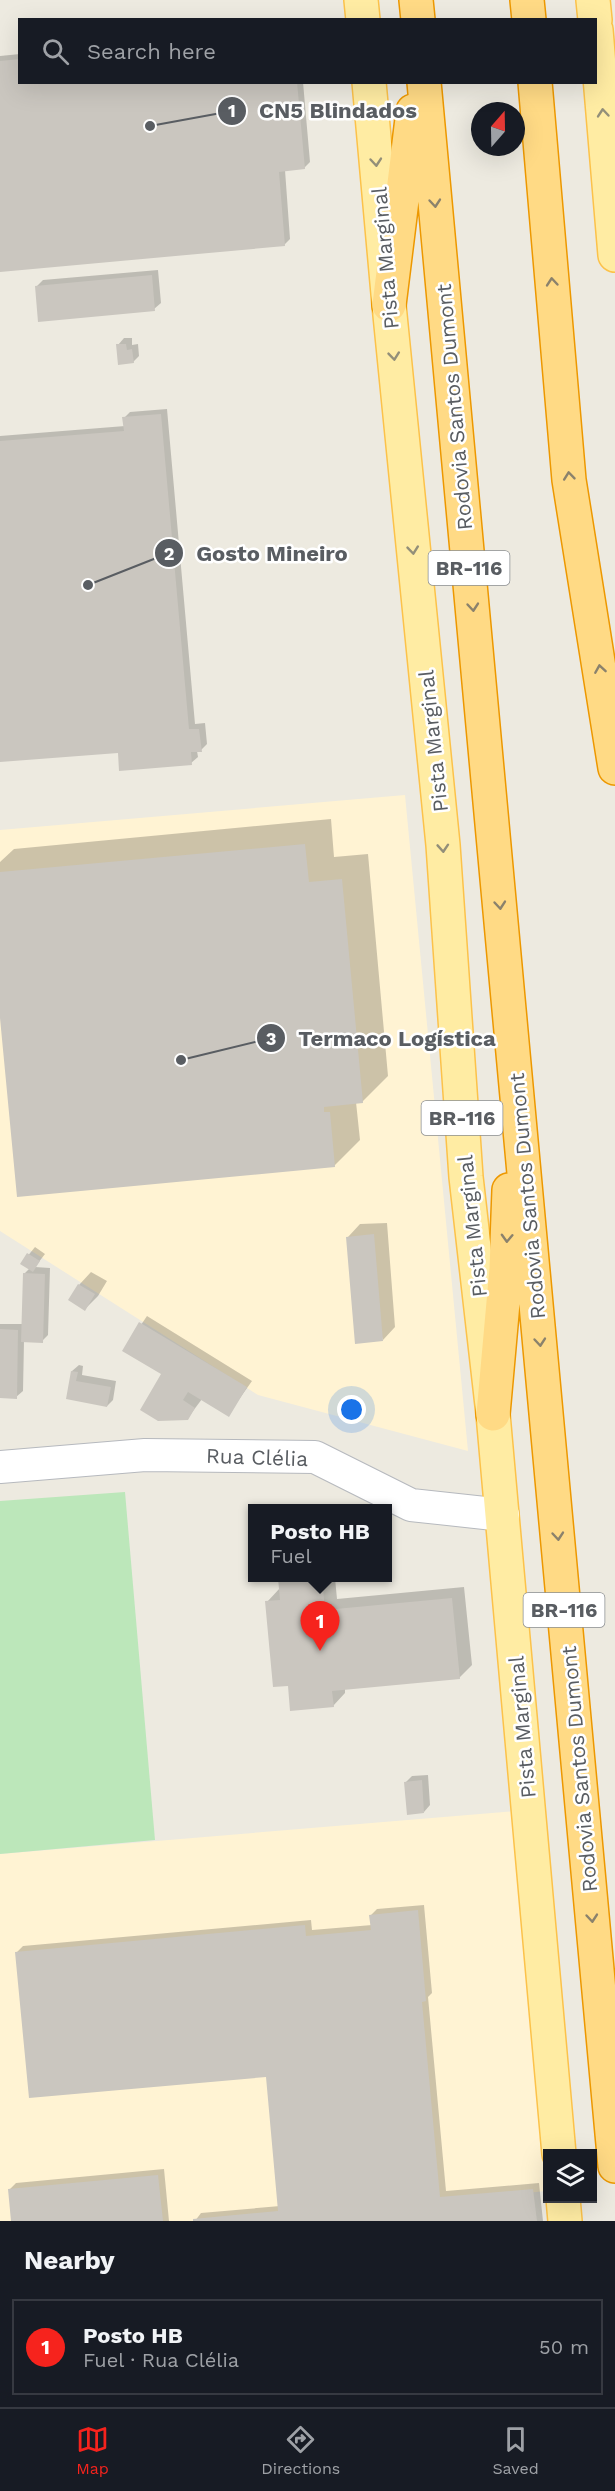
<!DOCTYPE html>
<meta charset="utf-8">
<style>
body{margin:0;font-family:"Work Sans",sans-serif;background:#20242c;color:#f1f3f6}
.controls{position:absolute;right:18px;bottom:18px;display:grid;overflow:hidden;border-radius:0px;box-shadow:0 6px 24px #0002}
.controls button{width:54px;height:54px;display:grid;place-items:center;padding:0;border:0;border-bottom:2px solid #363941;background:#171b24;color:#f1f3f6;font:30px sans-serif}
.compass{position:absolute;left:471px;top:102px;width:54px;height:54px;border-radius:50%;background:#171b24;box-shadow:0 6px 24px #0002;rotate:20deg}
.you{position:absolute;left:352px;top:1410px;width:21px;height:21px;margin:-15px;border:4px solid #fff;border-radius:50%;background:#1a73e8;box-shadow:0 0 0 9px #1a73e833}
.badge{display:grid;place-items:center;width:39px;height:39px;border-radius:50%;background:#f6231d;color:#fff;font-size:20px;font-weight:700}
.pin{position:absolute;translate:-50% -50px;filter:drop-shadow(0 2px 3px #0008)}
.pin::after{content:'';position:absolute;top:32px;width:21px;height:18px;background:inherit;clip-path:polygon(0 0,100% 0,50% 100%)}
.popup{position:absolute;left:248px;top:1504px;width:144px;height:78px;box-sizing:border-box;display:grid;place-content:center;border-radius:0px;background:#171b24;filter:drop-shadow(0 2px 4px #0005);font-size:20px;white-space:nowrap;color:#9ea1a6}
.popup b{font-size:22px;color:#f1f3f6}
.popup::after{content:'';position:absolute;left:50%;top:100%;margin-left:-12px;border:12px solid transparent;border-top-color:#171b24}
.list{margin:0;padding:0;list-style:none}
h2{display:flex;justify-content:space-between;align-items:center;height:78px;margin:0;padding:0 24px;font-size:26px}
h2 small{font-size:20px;font-weight:400;color:#9ea1a6}
.list li{display:grid;grid-template-columns:39px 1fr auto;gap:18px;align-items:center;box-sizing:border-box;height:96px;margin:0 12px 12px;padding:0 12px;border:2px solid #363941;border-radius:0px}
.list b{display:block;font-size:22px;white-space:nowrap}
.list p{margin:0;font-size:20px;white-space:nowrap;color:#9ea1a6}
.list em{font-size:20px;font-style:normal;color:#9ea1a6}
.icon{flex:none;width:33px;height:33px;fill:none;stroke:currentColor;stroke-width:2;stroke-linecap:round;stroke-linejoin:round}
.map{position:relative;flex:none;width:615px;height:2221px;overflow:hidden}
.search{position:absolute;background:#171b24;box-shadow:0 6px 24px #0002;left:18px;right:18px;top:18px;height:66px;display:flex;align-items:center;gap:15px;box-sizing:border-box;padding:0 21px;border-radius:0px;color:#9ea1a6;font-size:22px}
.sheet{height:186px;background:#171b24}
nav{display:flex;justify-content:space-around;align-items:center;box-sizing:border-box;height:84px;border-top:2px solid #363941;background:#171b24;font-size:16px;color:#9ea1a6}
nav a{display:grid;justify-items:center;gap:3px}
nav .on{color:#f6231d}
.map>svg:first-child{display:block}
.commercial{fill:#fff3d3}
.green{fill:#bce7ba}
.shadow{fill:#0003}
.building{fill:#cac6bf}
.lines{fill:none;stroke-linecap:round;stroke-linejoin:round}
.minor-casing{stroke:#b6b9be;stroke-width:34}
.major-casing{stroke:#fcc24a;stroke-width:36}
.highway-casing{stroke:#ed9800;stroke-width:36}
.minor{stroke:#fff;stroke-width:32}
.major{stroke:#ffeca3;stroke-width:33}
.highway{stroke:#ffda85;stroke-width:33}
.oneway{stroke:#938f79}
.oneway2{stroke:#8b826c}
.labels{text-anchor:middle;dominant-baseline:central;stroke-width:5;stroke-linejoin:round;paint-order:stroke}
.shield{fill:#fff;stroke:#8b8e91;stroke-width:1.5}
.shield-label{font-size:20px;font-weight:bold;fill:#595d62}
.street-label{font-size:21px;fill:#595d62;stroke:#fff}
.leader{fill:none;stroke:#595d62;stroke-width:2}
.callout-dot{fill:#595d62;stroke:#fff;stroke-width:2}
.mark-label{font-size:18px;text-anchor:middle;font-weight:bold;fill:#fff}
.callout-label{font-size:22px;text-anchor:middle;font-weight:bold;fill:#595d62;stroke:#fff;stroke-width:5;stroke-linejoin:round;paint-order:stroke}
</style>
<div class="map">
<svg width="615" height="2221" viewBox="0 0 615 2221">
<rect width="100%" height="100%" fill="#edeae0"/>
<path class="commercial" d="M405,795l63,656 -210,-56 -258,-164v-401z
M516,1811l30,380 -285,30h-261v-367z"/>
<path class="green" d="M125,1492l30,348 -155,14v-353z"/>
<path class="shadow" d="M20,54v28h283l7,80 -6,6 -19,2 5,69 -6,6 -284,25v-214z
M158,270l3,33 -7,6 -117,-23 6,-6z
M124,338h8v7l6,-1 1,12 -6,6 -15,-17z
M167,409l28,315 10,-1 2,21 -6,6 -4,1 1,6 -7,6 -72,-12 -119,10v-325l125,-10 -1,-8 6,-6z
M331,819l3,38 34,-3 20,222 -26,26h-6l4,38 -26,26 -334,-167v-137l14,-13z
M387,1223l8,104 -12,13 -35,-103 12,-13z
M35,1247l10,7 -10,13 15,1 -2,67 -6,6h-18l-1,50 -7,6h-16v-73h23l1,-50 6,-6 -8,-5z
M91,1272l16,9 -9,15 -13,13 -6,-24z
M147,1316l105,65 -24,34 -26,-16 -15,20 -24,-45 -39,-24z
M79,1365l4,1 -1,9 34,6 -3,19 -6,6 -40,-8 5,-27z
M279,1578h56l2,21 127,-12 8,78 -13,13 -114,10v5l-12,13 -44,-22 -22,-82 13,-14z
M428,1775l2,30 -6,7 -18,-30 6,-6z
M424,1905l8,88 -4,4 18,194 93,-8 4,38h-348l6,-8 79,-7 -13,-131 -250,-123 6,-6 288,-26 1,10 60,-5 -1,-10 6,-6z
M164,2169l5,52h-157l-3,-31 7,-7z"/>
<path class="building" d="M20,59v23h277l8,87 -26,3 6,74 -285,26v-211z
M152,275l3,36 -117,11 -3,-36z
M116,344h10l1,6 5,-1 2,14 -16,2z
M161,414l28,315h10l3,23h-11l1,13 -73,6 -1,-18 -118,9v-321l124,-10 -2,-14z
M305,844l4,38 33,-3 21,224 -39,4v5h6l5,55 -318,30 -17,-179v-146z
M374,1234l9,107 -28,3 -9,-107z
M27,1253l13,8 -7,11 -13,-8z
M23,1273l22,1 -2,69 -22,-1z
M78,1284l17,10 -10,17 -17,-11z
M139,1322l108,65 -18,30 -41,-25 -5,8 12,8 -7,12 -30,1 -18,-11 21,-36 -39,-23z
M0,1329l18,1 -1,69 -17,-1z
M71,1371l7,1 -2,9 35,6 -4,20 -41,-8z
M278,1578h44l3,32 127,-12 8,81 -128,12 2,16 -44,4 -2,-25 -15,1 -8,-86 15,-1z
M422,1780l2,33 -17,2 -3,-33z
M418,1910l8,91 -4,1 18,195 93,-8 4,32h-344v-2l85,-8 -12,-134 -237,21 -14,-146 290,-27 1,11 65,-6 -2,-15z
M158,2175l5,46h-152l-3,-32z"/>
<g class="lines">
<g class="minor-casing">
<path id="minor" d="M0,1467l145,-12 170,2 96,48 92,10"/>
</g>
<g class="major-casing">
<path id="major" d="M361,0l2,20
M593,0l2,20
M596,30l19,225
M369,82l20,223 54,540 23,332 27,237 66,740
M563,2198l2,23"/>
</g>
<g class="highway-casing">
<path id="highway" d="M416,0l2,20
M527,0l2,20
M424,82l191,2084
M535,82l34,398 46,288
M389,305l24,-194
M493,1414l13,-145 3,-79"/>
</g>
<use href="#minor" class="minor"/>
<use href="#major" class="major"/>
<use href="#highway" class="highway"/>
</g>
<defs><path id="oneway-chevron" d="M-2-3.5L2.5 0L-2 3.5" fill="none" stroke-width="1.6" stroke-linecap="round" stroke-linejoin="round" transform="scale(1.5)"/></defs>
<g class="oneway">
<use href="#oneway-chevron" transform="translate(603 113) rotate(-95)"/>
<use href="#oneway-chevron" transform="translate(376 162) rotate(85)"/>
<use href="#oneway-chevron" transform="translate(394 356) rotate(84)"/>
<use href="#oneway-chevron" transform="translate(413 550) rotate(84)"/>
<use href="#oneway-chevron" transform="translate(443 848) rotate(86)"/>
</g>
<g class="oneway2">
<use href="#oneway-chevron" transform="translate(435 203) rotate(85)"/>
<use href="#oneway-chevron" transform="translate(552 282) rotate(-95)"/>
<use href="#oneway-chevron" transform="translate(569 476) rotate(-96)"/>
<use href="#oneway-chevron" transform="translate(473 607) rotate(85)"/>
<use href="#oneway-chevron" transform="translate(600 669) rotate(-99)"/>
<use href="#oneway-chevron" transform="translate(500 905) rotate(85)"/>
<use href="#oneway-chevron" transform="translate(507 1238) rotate(92)"/>
<use href="#oneway-chevron" transform="translate(540 1342) rotate(85)"/>
<use href="#oneway-chevron" transform="translate(558 1536) rotate(85)"/>
<use href="#oneway-chevron" transform="translate(592 1918) rotate(85)"/>
</g>
<g class="labels">
<g class="shield">
<rect x="428.5" y="551" width="81" height="34" rx="4.5"/>
<rect x="421.5" y="1101" width="81" height="34" rx="4.5"/>
<rect x="523.5" y="1593" width="81" height="34" rx="4.5"/>
</g>
<g class="shield-label">
<text x="469" y="568">BR-116</text>
<text x="462" y="1118">BR-116</text>
<text x="564" y="1610">BR-116</text>
</g>
<g class="street-label">
<text transform="translate(385 258) rotate(-95)">Pista Marginal</text>
<text transform="translate(454 407) rotate(-95)">Rodovia Santos Dumont</text>
<text transform="translate(433 741) rotate(-96)">Pista Marginal</text>
<text transform="translate(527 1196) rotate(-95)">Rodovia Santos Dumont</text>
<text transform="translate(472 1226) rotate(-96)">Pista Marginal</text>
<text transform="translate(257 1457) rotate(2)">Rua Clélia</text>
<text transform="translate(522 1727) rotate(-95)">Pista Marginal</text>
<text transform="translate(579 1769) rotate(-95)">Rodovia Santos Dumont</text>
</g>
</g>
<path class="leader" d="M150 126L232 111M88 585L169 553M181 1060L271 1038"/>
<g class="callout-dot">
<circle cx="150" cy="126" r="6"/>
<circle cx="88" cy="585" r="6"/>
<circle cx="181" cy="1060" r="6"/>
<circle cx="232" cy="111" r="15"/>
<circle cx="169" cy="553" r="15"/>
<circle cx="271" cy="1038" r="15"/>
</g>
<g class="mark-label">
<text x="232" y="117">1</text>
<text x="169" y="560">2</text>
<text x="271" y="1045">3</text>
</g>
<g class="callout-label">
<text x="338" y="118">CN5 Blindados</text>
<text x="272" y="561">Gosto Mineiro</text>
<text x="397" y="1046">Termaco Logística</text>
</g>
</svg>
<div class="controls">
<button><svg class="icon" aria-label="layers" viewBox="0 0 24 24"><path d="M12 4l9 5-9 5-9-5zM3 14l9 5 9-5"/></svg></button>
</div>
<svg class="compass" viewBox="-18 -18 36 36"><path d="M0-13l5 13h-10z" fill="#e53935"/><path d="M0 13l5-13h-10z" fill="#9ea1a6"/></svg>
<div class="you"></div>
<div class="pin badge" style="left:320px;top:1651px">1</div>
<div class="popup"><b>Posto HB</b>Fuel</div>
<div class="search"><svg class="icon" aria-label="search" viewBox="0 0 24 24"><circle cx="10" cy="10" r="6"/><path d="M15 15l6 6"/></svg>Search here</div>
</div>
<section class="sheet">
<h2>Nearby<small></small></h2>
<ul class="list">
<li><span class="badge">1</span><div><b>Posto HB</b><p>Fuel · Rua Clélia</p></div><em>50 m</em></li>
</ul>
</section>
<nav>
<a class="on"><svg class="icon" aria-label="map" viewBox="0 0 24 24"><path d="M3 6l6-2 6 2 6-2v14l-6 2-6-2-6 2zM9 4v14M15 6v14"/></svg>Map</a>
<a><svg class="icon" aria-label="directions" viewBox="0 0 24 24"><path d="M12 3l9 9-9 9-9-9zM9 14v-3h6M13 9l2 2-2 2"/></svg>Directions</a>
<a><svg class="icon" aria-label="saved" viewBox="0 0 24 24"><path d="M7 4h10v16l-5-4-5 4z"/></svg>Saved</a>
</nav>
